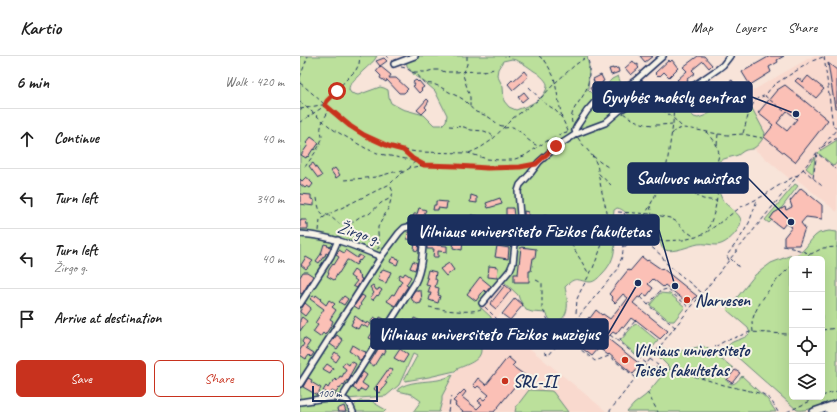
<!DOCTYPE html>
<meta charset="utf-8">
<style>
body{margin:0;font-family:Caveat,sans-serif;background:#f6f6f6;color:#222}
.controls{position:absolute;right:12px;bottom:12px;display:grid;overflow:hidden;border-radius:6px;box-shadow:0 4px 16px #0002}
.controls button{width:36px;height:36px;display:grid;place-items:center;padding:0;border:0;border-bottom:1px solid #e0e0e0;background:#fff;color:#222;font:20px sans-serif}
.scale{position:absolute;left:12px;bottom:10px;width:66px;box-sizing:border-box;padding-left:4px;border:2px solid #1b2f5e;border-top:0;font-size:11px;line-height:14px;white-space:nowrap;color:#1b2f5e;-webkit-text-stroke:3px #f7f3e8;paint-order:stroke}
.stop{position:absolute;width:12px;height:12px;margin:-9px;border:3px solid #c8321e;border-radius:50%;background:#fff}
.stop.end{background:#c8321e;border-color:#fff;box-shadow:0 1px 4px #0008}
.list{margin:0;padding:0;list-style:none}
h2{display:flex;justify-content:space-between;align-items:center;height:52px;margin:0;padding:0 16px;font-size:17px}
h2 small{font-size:13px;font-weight:400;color:#767676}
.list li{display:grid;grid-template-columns:26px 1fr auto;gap:12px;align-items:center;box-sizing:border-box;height:60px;padding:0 16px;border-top:1px solid #e0e0e0}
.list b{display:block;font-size:15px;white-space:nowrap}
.list p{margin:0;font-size:13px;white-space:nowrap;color:#767676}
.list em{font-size:13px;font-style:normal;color:#767676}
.actions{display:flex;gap:8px;padding:12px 16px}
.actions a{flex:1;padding:9px 0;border:1px solid #c8321e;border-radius:6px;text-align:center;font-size:14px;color:#c8321e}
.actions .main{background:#c8321e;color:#fff}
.icon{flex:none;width:22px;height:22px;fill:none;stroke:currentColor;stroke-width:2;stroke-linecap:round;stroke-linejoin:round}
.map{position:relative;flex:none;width:537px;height:356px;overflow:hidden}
header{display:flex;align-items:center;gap:24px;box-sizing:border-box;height:56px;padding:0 20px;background:#fff;border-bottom:1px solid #e0e0e0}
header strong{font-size:19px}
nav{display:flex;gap:22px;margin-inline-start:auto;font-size:14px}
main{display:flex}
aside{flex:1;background:#fff}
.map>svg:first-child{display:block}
.built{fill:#f9d9ce}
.green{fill:#bbe09b;stroke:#6b887c;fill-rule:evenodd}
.building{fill:#fbc0b6;stroke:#1b2f5e;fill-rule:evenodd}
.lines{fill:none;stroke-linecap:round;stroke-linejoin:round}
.street-casing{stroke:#1b2f5e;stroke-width:8}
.secondary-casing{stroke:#1b2f5e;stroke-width:10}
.path{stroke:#1b2f5e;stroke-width:1;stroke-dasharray:4 3;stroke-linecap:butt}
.street{stroke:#f7f3e8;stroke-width:5}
.secondary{stroke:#f7f3e8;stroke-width:7}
.route{stroke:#c8321e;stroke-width:5}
.poi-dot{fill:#c8321e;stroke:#f7f3e8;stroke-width:1.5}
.labels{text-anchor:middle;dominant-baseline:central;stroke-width:4;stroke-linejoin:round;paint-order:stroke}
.street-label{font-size:17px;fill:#1b2f5e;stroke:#f7f3e8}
.poi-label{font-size:17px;font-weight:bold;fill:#1b2f5e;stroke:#f7f3e8;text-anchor:start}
.leader{fill:none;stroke:#1b2f5e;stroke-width:1.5}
.callout-dot{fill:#1b2f5e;stroke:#f7f3e8;stroke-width:1.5}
.callout{fill:#1b2f5e;stroke:#1b2f5e;stroke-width:1.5}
.callout-label{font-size:18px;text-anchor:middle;font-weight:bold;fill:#fff}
</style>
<header>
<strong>Kartio</strong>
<nav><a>Map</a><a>Layers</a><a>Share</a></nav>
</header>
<main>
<aside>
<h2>6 min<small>Walk · 420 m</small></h2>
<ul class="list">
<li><svg class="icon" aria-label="ahead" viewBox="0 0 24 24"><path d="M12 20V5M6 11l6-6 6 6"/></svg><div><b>Continue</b></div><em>40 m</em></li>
<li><svg class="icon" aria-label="left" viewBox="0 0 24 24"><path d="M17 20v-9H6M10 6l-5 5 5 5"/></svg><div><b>Turn left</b></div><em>340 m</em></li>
<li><svg class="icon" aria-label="left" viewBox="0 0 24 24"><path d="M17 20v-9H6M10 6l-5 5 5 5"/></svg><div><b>Turn left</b><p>Žirgo g.</p></div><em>40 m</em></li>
<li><svg class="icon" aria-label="arrive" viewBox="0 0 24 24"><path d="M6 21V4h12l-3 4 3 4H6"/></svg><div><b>Arrive at destination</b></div></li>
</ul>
<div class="actions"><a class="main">Save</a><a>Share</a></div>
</aside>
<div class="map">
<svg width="537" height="356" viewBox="0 0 537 356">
<rect width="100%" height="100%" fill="#f8e4d9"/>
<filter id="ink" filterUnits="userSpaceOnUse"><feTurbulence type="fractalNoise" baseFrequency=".025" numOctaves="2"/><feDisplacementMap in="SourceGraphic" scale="8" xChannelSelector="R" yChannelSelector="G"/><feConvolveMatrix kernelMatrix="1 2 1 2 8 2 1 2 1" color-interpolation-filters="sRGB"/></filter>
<g filter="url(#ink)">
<path class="built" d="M513,0h24v156l-43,-35 -3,3 -38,-32 5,-4 7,-11 -20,-38z
M201,223l18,16 -6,3 -18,22 112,92h-168l3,-11v-5l15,-27 14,-6 6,-5 1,-18 13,-23 -12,-11z"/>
<path class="green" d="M0,0h77c-3,6 -8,9 -13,14 -3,2 -4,5 -7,7 -4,5 -8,6 -8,13l2,3 7,2 22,-8 4,1 4,2 1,8 2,5 11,6 22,6 10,10h8l4,-4 1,-6 -12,-24 -8,-7 -12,-8 -8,-10 -1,-8 2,-2h179l2,11 -1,23 6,6c10,-1 11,-11 18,-17 2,-1 4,-2 6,-3l6,15 5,9 10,5h7l25,-5 8,3 6,4 9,10 4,1 6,-2 41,-21 20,38c-1,6 -8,14 -13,16 -1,0 -6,1 -6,1 -3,1 -5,3 -8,5 -8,3 -22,3 -24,14 -1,6 6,27 9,32 5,6 18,13 18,20 -1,10 -15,24 -25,24 -6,0 -12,-2 -18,-1 -9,2 -24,9 -33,6 -5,-2 -4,-9 -7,-13 -3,-5 -10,-12 -16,-14 -3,-2 -7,-3 -11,-5 -5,-4 -7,-9 -14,-10l-3,2c-3,25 9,43 -12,64 -3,3 -7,8 -12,8 -13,-1 -14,-7 -25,5 3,15 6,30 -11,37l-4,-4 -4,-7 -14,-1 -6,-2c-2,-5 -7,-9 -8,-15l-17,-16 -22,27 12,11v5l-13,18c1,3 3,6 3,9 1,12 -16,16 -24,20l-2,2 -26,6 -24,4 -1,-1 13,-24 -4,-2 -14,31 -13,11 -40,3 -1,4 3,3 2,6h-50zM212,3c9,2 15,7 22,12 4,2 12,9 13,13 1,8 -8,16 -14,19 -5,3 -12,5 -17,7l-7,-3 -5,-6 -1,-14 -6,-12 1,-6 5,-8z
M537,84v22l-3,4 -16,-13 3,-3z
M515,101l-2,17 -7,-6z
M495,128l3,2 -18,24 -6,3 -4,6 2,1 -3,3 -4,-3z
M529,175l8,1v169c-10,3 -31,11 -40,9l-70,-62c3,-9 17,-7 23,-15l-2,-5 -21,-18 28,-35 16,-12 18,-7c17,0 18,-16 30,-23 3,-1 7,-1 10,-2zM492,203h30v138h-30z
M360,237l10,1 15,13 -11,14h-4l-20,-16z
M337,268l21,17 -13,15 -6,1 -19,-16 14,-16z
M402,290c10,3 23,16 31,22l-8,11c7,9 11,4 17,-3l26,24 8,12h-149l7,-8 12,-9 23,-28 -10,-10 -2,-3 6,-6 10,5z
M153,319l-11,21v5l-3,11h-26l8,-11 -10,-7 -13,-3v-2c10,-8 28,-7 40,-9 5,-1 10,-3 15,-5z
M229,334h3l19,1 2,1 15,20h-53l1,-5z
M60,345h12l2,2 12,7 -2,2h-29c-2,-6 0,-8 5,-11z"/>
<path class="building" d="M340,0h13l-8,6z
M398,0h6l8,9 -3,3 -6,-7 -11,9 3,3 -8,6 1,2 -6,5 -5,-6 10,-9 -4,-4z
M470,0h14l-7,4 1,2 -9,5 2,5 -21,13 -8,-13z
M84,2l3,3 -7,5 -4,-5z
M369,4l1,2 2,-2 6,8 -9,9 -5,-5 -4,4 -1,-1 -1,1 -3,-3 1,-1z
M333,5l3,4 2,-1v3l1,1 -8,7 -6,-7z
M528,7l9,7v38h-2z
M80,10l11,9 -2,3h7l12,11 -4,4h-5l-12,-13 -1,2 -6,-4 1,-2 -5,-5z
M313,12v1l5,-1 1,4 -8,3 -2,-6z
M224,15l4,5 -1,1v1l-14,12 -5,-6 4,-4 1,1z
M301,19l3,6 -2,1 1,4 -10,7 -3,-5 5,-3 -2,-6z
M508,20l16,13 -8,9 -21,-17 3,-3 5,4z
M116,24l2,2 1,-1 5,6 -3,2 1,1 -3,3 -6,-7 2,-1 -2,-3z
M342,24l8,9 -4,3 -2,-2 -11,9 -2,1 -5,-6z
M432,24l7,12 -6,3 -5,-8 -6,3 2,3 -9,6 1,1 -6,3 -1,-2 -6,4 2,3 -5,3 -5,2 -2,-3 -2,-1v-3l-2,-4 4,-3 5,-2 4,6 2,-6 2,-1 -3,-4 17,-10 3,4z
M485,29l43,35 -33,42 -31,-25 8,-10h-1l2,-2 -15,-12 19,-23zM487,55l10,8 -10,12 -10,-8z
M224,36l4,5 -6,5 -4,-5z
M127,43l2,2 -4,6 2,2 -5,5 -5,-4z
M11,81l8,6 -5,7 -1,-1 -5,8 -1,-1 -1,2 -5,-3 7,-10 -2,-2z
M13,107l9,13 -3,2h-1l-9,-12z
M35,112l5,7 -4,3 -5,-7z
M6,121l4,3v1l3,3 -3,4 -3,-2 -2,2 -5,-4v-5l2,2z
M501,132l21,17v14l-16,-2 -5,6 4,5 -6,17h-15v-8l8,-10 -6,-4 -4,5 -12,-9 4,-6 11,-6 1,3 6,-3 -2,-6z
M0,138l11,1v4l3,1v6l-14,-2z
M171,139l6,2v6l-7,-1z
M200,142l2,6 -14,4 -2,-5z
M136,145l11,1 -1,7 -8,-1v2h-5l1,-5h2z
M119,152l7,2 -2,4 1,2 -2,2 -1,4 -3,-1 -1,1 -6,-1 2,-7h3z
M206,152h7l1,8h-8z
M224,155l4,1 1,10h4v1l9,-3 -1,-2 4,-3 3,2 1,3 -5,6 -4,3 -8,3 -5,1 -1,-5 -1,-1z
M171,159l7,1v2l15,1 -1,9 -16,-1 -1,2h-9l-1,-3 1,-1 3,-2z
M1,164h6l-1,4h2v5h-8v-8h1z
M108,176l10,2v6l-11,-1z
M154,183l9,1 -1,10 -9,-2z
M115,185l4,1 -1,9 -4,-1z
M127,186l10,1v2l10,1v6l-9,-1v6h-5l1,-8h-7z
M24,188l4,1 -1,1 4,1 -3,7 -2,-1 -1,3h-1l-5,7 -3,-2 5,-7z
M197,190l12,2 -1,11 -13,-2z
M221,191l15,2 -1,9h-2l-2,13h-2v11h-15v-8h4z
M39,194l5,3 1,-3 12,8 2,-3 4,2 -3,4 -1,-1 -3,5 -8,-5h-1l-8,13h-1l-4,7 -7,-4 2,-3 -1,-1 2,-4 3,-4 1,1 5,-8 -3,-2z
M6,201l7,4 -7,8 -5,-4z
M93,201l6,2 -2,6 -7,-3 1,-3h1z
M342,201l5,4 1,-1 13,9 1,-1 35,28 -8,8 -24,-19 -2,2 -10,-8 -5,5 5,4 -6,8 -3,-2 -4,4 -2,-1 -5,6 35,28 -8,8 -24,-19 -1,1 -4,-3 -7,9 -2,-1 -6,8 -3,-2 -6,6 34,27 -8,9 -24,-20 -1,1 -9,-7 -7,8 -14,-11 5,-6 -6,-5 2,-3 -1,-1 11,-13 1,1 6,-8 6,5 1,-1 7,5 11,-14 1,1 6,-8 -5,-4 -8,9 -3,-3 1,-2 -4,-4 19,-24 2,1z
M113,205l4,2 -2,7 -5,-2z
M149,207l5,7 -8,6 -6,-7z
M189,210l9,1 -1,11 -9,-1z
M83,213l8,3 -5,11 -8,-3 2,-8 1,1z
M54,214l4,3 -1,1 3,2 1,1 -1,1 2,1 -5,9 -4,-2 4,-5 -7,-5z
M128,214l8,2 -1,7 2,1 -2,7 4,1 -1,5h1l-1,2 2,1 -2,7 -9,-3 2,-7h-3l2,-7 -4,-1 2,-7h-2z
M3,216h4l6,4 -11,18 -2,-1v-16z
M105,217l6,4 -5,8 2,1 -13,20 -8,-5 5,-7 2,1 8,-14 -4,-3 2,-4 3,2z
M180,221l11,9 -5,6 -2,-2 -8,11 -9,-7z
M73,229l3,5h2l1,-2 3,2 -4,6 -1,-1 -4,5 -3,-2 4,-5 -4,-6z
M205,229l6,5 -15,19 -6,-5z
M115,234h3v1h3l1,10h-1v2l-4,1 -5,-4 -1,-4z
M16,239l5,4 -1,1 6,5 3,-5 6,4 -3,3 4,3 -6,9 3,2 -1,2v1l-7,11 -2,-2 -3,4 -7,-5 5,-7 -3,-2 9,-14 -14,-10 3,-3 2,1z
M62,239l3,2 -5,7 1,1 -2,4 -5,-3z
M44,240l4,3 -4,6 -5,-3z
M215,242l8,7 -13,15 -8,-6z
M5,247l6,5 -6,8 -5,-4v-1z
M55,260l11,8 1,-2 4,2 -3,4 -7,-4 -3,5 -7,-4 2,-4h-1z
M2,261l5,4 -7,10v-11z
M74,261l5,3 1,-3 4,2 -2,3 2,1 -3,5 -10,-6z
M114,262l9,4 -4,9 -12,-5 -1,3 -6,-4 4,-6 8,6z
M73,275l5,3 -4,6 -5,-2z
M37,279l6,5 -6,9 -7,-5z
M4,282l6,4 -4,6 8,5 -3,4 -2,-2 -3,4 -6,-4v-5l4,-6 -2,-2z
M52,289l10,6h1l3,1 -5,9 -3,-2v-2l-9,-6z
M80,290l6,4 -2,4 -2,-1 -8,13 -5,-2z
M100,293l8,6 -5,8 -9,-5z
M35,296l5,4 -4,6 -5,-4z
M208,301l7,6 -3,3 14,10 -9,11 -2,-1 -21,26h-31l-8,-7 1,-2 -3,-2 11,-11 2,2 -4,5 15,12 5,-5 -4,-3 3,-3 3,2 5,-5 -11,-9 -2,2 -3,-3 5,-7 8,7z
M51,305l5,3 -6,11 1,1 -3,5 -1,-1 -3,5 -1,-1 -3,5 -1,-1 -3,5 -4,-2 -2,3h-3l-4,-3 3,-5 2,2 3,-5 1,1 3,-5 2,2 3,-5 2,1 4,-8 -4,-3 3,-4 4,3z
M27,308l6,4 -3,5 -7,-4z
M89,312l4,2 -8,12 2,1 -8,10 -5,-4z
M435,314l5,3 -8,10 -5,-3z
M63,316l4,3 -5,8 6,4 -3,4 -4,-2 -2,3 -6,-4z
M8,322l4,2 -1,2 10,6 -4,7 -14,-8z
M44,350l2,6h-8l-1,-3z"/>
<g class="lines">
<g class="street-casing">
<path id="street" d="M94,8l21,-8
M276,78l-1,-4 2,-4 10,-15 8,-9 34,-17 7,-5 27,-24
M0,178c31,2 53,11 81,23l18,-24 5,-5 4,-1 16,-1 27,3 17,5 47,10 5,-5 1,-11 -3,-37 2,-6 10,-11 9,-12 17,-15 14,-9 6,-4 13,-5 16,-6 14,-12 11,-7 39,-10h6l8,-1 35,-24 5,-4 7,-9
M182,247l28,-33 3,-7 2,-19
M0,248l31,-48 7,-16
M0,328l81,-127
M41,343l74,-116c8,-16 8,-39 9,-57
M0,346c11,-1 38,-8 47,-1 3,3 4,7 6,11"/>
</g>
<g class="secondary-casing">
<path id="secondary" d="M514,356l23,-8
M530,356l7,-2"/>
</g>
<path class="path" d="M86,0l5,4
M167,0v8l-4,11 7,22v9
M207,0l1,1
M239,0l7,6 8,15 8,41
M101,11l5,1 6,4h14l7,-2h7l5,2h9l28,-1 1,1 11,-3
M112,16l5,2 8,10c10,-2 18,5 26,9 5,3 10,4 14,8 4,3 6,8 11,11 5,2 10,3 14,6 5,3 8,8 13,8
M0,21l8,-21
M0,27c18,14 33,31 51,44 11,7 23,13 36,18 4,2 10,2 14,4 8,3 12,13 22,16 11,2 23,0 34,1 26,1 48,5 73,-1
M229,31l13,14 13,9 7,8 6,13
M0,46l23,19 11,9 33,19 13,5 36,7 -5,4 -1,3
M349,49c14,3 24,12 33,22
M0,53c8,-1 16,-4 24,-4
M484,55l-19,-15 5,-7 5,-5 37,-23 11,-4
M323,57c18,13 28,13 49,11
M0,66l20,-13 5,-4 2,-4 10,-10 7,-9 12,-12 3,-6 1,-8
M272,67c-3,-13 8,-20 13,-31 3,-6 4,-12 4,-19 0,-5 1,-10 -2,-15
M149,70l15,1 7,3 13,1 5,2 5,4
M204,72l9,-1 10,7 4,5 7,5 4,2
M407,76c7,8 14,16 11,27 -1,3 -3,6 -3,9 -1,6 2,12 2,18 1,16 -3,30 -10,45
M443,77c3,-9 7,-29 15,-35 1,0 5,-2 6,-2
M372,78l3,-4 8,-2 9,1 26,5 10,1 15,-1 19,4
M278,82c7,11 21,21 20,35l13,12
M417,89l1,-11
M522,91l15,-9
M104,94l13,2 51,1 19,6 12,1h13l12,-4 26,-17 13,-6 8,-2
M169,97l11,-5 12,-8 12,-13 9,-9 28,-20 14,-15 20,-18 13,-9
M293,100l7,6 8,5
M367,110l2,7 5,6 13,5 10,12 6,3 13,2
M5,111c5,-8 16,-20 17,-30 0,-4 -2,-7 -1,-10 1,-6 5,-11 8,-17
M503,113l19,17
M513,122l4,-25 19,16
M44,124l32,-3 18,-5 10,-1
M17,142c1,5 1,10 4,14 3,4 2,1 6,3 6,2 10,9 17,11l4,-1 13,-9 8,-2 12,-11 10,-5
M350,150l6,26 1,8
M318,156l34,2 18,4 7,4 6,7 12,8
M324,157l7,16 10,9 20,3 22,-1 13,-3 11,-5 34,-25 24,-12 8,-6 22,-13 3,-1
M48,169l3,5 15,10 7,8
M331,173c12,0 18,4 25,11
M338,173l21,-41 8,-24 6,-40 1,-25
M19,175l1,-11 7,-5 63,-31 9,-9 6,-4 5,-3 13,-3
M264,176l25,42
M259,177l17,-4 9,2 12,5 8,-1 15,4
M323,190h3l7,-6 8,-2 21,18 4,7 36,30
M483,190l13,3 15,5 12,-6 14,-1
M77,193l2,-1v-5l-1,-10v-6l11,-20 4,-15 -3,-7
M431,203l6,6 2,3
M502,203l8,-5
M429,204l-2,-4 1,-2 12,-16 9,-15 8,-23
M236,224l6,3v25l6,12 13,11
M341,241l7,8 27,22
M348,249l12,-14 7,-2 23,19
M129,251c12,3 47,8 55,0
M185,251l15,15 2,4 3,14
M276,257l1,-14 4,-9 12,-22 6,-15 6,-18 2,-23 -4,-15 -5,-24
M522,274l15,-2
M453,276c0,-3 -1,-7 -1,-10 3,-17 26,-46 40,-56
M310,279l36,28
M265,281l30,24 14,-5 26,21
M319,285l16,-20
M415,291l8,-5 27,-10 36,2 6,-1
M244,296l5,3 18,-22v-2l1,-2 51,-61 -1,-1 4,-10 1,-6 -2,-39
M350,303l14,11 4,-1 6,1 50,15 39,9 8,6 7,12
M342,314l18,-3
M347,336l11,20
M522,340l15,-5
M148,356l3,-16
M309,356l66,-85 128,-158 34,-40 -4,-3 -9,-70
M487,356l32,-15"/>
<use href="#street" class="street"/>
<use href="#secondary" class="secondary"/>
</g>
</g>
<g class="lines" filter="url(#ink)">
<path class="route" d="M37,35l-10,10 -2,4 25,21 14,9 24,11 15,4 10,9 11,6 33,1 30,2 33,-1 16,-3 20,-18"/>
</g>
<g class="poi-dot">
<circle cx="387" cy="244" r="4"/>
<circle cx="325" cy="304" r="4"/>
<circle cx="205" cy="325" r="4"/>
</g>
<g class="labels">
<g class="street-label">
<text transform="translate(59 177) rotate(17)">Žirgo g.</text>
</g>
<g class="poi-label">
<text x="395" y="244">Narvesen</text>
<text x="333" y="294">Vilniaus universiteto<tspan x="333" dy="20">Teisės fakultetas</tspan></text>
<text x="213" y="325">SRL-II</text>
</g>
</g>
<path class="leader" d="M496 58L452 41M491 166L448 122M375 230L359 174M338 227L308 278"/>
<g class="callout-dot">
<circle cx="496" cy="58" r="4"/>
<circle cx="491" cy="166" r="4"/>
<circle cx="375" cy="230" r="4"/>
<circle cx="338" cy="227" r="4"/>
</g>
<g class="callout">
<rect x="293" y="26" width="159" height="30" rx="4"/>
<rect x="328" y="107" width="120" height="30" rx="4"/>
<rect x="108" y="159" width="251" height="30" rx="4"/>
<rect x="71" y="263" width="237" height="30" rx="4"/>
</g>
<g class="callout-label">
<text x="373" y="47">Gyvybės mokslų centras</text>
<text x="388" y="128">Sauluvos maistas</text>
<text x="234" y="181">Vilniaus universiteto Fizikos fakultetas</text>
<text x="189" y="284">Vilniaus universiteto Fizikos muziejus</text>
</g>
</svg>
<div class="controls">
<button>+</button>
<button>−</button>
<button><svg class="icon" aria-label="locate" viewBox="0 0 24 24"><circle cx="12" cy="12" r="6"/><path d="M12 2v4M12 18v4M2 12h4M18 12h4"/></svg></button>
<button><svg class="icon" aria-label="layers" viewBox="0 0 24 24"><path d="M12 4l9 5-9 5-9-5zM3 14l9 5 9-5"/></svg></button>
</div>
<div class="scale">100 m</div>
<div class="stop" style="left:37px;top:35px"></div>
<div class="stop end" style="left:256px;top:90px"></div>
</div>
</main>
